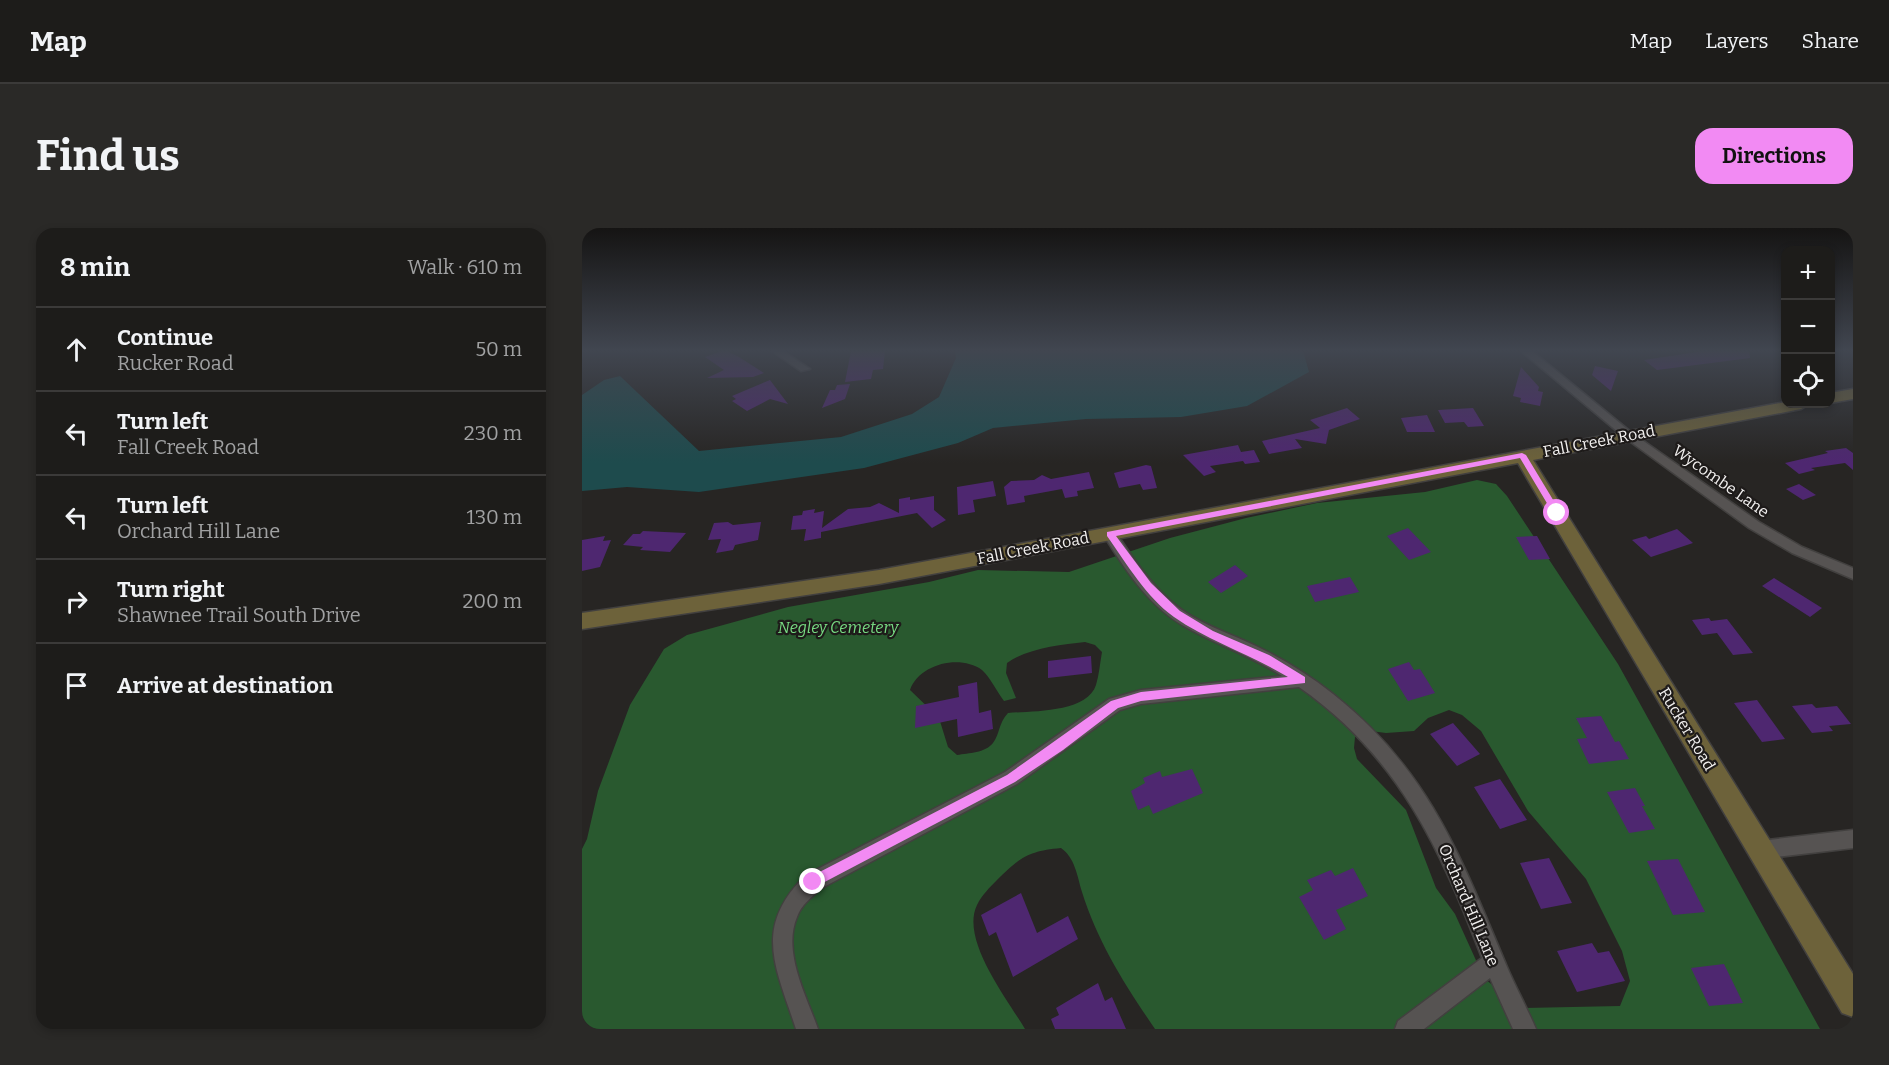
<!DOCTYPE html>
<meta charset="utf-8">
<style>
body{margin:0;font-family:Bitter,serif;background:#2a2927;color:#f1f3f6}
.controls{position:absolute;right:18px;top:18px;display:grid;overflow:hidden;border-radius:12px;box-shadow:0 3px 9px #0003}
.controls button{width:54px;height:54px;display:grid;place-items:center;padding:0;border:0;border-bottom:2px solid #3b3a39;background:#1d1c1a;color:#f1f3f6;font:30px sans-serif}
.stop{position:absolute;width:18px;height:18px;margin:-14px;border:4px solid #f28af3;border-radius:50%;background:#fff}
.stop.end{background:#f28af3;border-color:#fff;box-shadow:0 2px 6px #0008}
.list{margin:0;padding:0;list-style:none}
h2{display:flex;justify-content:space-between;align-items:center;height:78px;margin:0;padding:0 24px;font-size:26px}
h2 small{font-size:20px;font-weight:400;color:#a0a1a2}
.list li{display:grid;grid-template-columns:39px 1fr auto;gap:18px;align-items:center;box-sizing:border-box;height:84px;padding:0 24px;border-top:2px solid #3b3a39}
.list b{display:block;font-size:22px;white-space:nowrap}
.list p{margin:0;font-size:20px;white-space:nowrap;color:#a0a1a2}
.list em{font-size:20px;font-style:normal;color:#a0a1a2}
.icon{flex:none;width:33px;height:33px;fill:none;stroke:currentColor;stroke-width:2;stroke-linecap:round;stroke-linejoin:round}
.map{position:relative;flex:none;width:1271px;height:801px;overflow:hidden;border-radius:18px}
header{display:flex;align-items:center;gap:36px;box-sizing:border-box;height:84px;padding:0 30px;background:#1d1c1a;border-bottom:2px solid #3b3a39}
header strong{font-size:28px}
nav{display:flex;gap:33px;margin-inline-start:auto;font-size:21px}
.intro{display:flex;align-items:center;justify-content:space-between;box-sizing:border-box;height:144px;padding:0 36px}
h1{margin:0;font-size:42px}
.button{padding:15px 27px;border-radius:18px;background:#f28af3;color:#111;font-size:21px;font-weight:700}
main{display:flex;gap:36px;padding:0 36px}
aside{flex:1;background:#1d1c1a;border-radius:18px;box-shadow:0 3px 9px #0003}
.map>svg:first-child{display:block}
.green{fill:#29592f;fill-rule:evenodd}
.water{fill:#1e4b4d}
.building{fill:#4e2770}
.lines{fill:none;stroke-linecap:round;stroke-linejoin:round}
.street-casing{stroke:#42403f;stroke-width:3}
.secondary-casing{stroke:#42403f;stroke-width:3}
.street{fill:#565352;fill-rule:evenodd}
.secondary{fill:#6d623a;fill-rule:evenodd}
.route{fill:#f28af3}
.labels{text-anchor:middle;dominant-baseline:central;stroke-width:4.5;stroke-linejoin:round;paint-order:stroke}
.street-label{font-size:16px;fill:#f2f0ef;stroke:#1e1b1a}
.park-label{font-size:16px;font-style:italic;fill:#77da82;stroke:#1e1b1a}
</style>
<header>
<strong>Map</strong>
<nav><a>Map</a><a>Layers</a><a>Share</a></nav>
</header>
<div class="intro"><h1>Find us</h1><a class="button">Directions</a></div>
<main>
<aside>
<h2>8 min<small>Walk · 610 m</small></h2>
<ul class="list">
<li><svg class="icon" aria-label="ahead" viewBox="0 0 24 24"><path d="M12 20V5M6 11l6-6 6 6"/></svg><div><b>Continue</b><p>Rucker Road</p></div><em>50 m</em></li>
<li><svg class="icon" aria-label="left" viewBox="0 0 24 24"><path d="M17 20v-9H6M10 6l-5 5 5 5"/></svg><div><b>Turn left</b><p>Fall Creek Road</p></div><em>230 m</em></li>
<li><svg class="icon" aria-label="left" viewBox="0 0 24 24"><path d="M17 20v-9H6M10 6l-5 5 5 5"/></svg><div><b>Turn left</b><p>Orchard Hill Lane</p></div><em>130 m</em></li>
<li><svg class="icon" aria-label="right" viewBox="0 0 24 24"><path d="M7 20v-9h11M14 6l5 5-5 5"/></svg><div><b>Turn right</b><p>Shawnee Trail South Drive</p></div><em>200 m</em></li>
<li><svg class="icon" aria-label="arrive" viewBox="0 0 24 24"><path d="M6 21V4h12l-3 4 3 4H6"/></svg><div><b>Arrive at destination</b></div></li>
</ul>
</aside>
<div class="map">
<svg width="1271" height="801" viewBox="0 0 1271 801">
<rect width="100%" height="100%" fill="#272523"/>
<path class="green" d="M895,252l19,4 11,12 111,168 202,365h-665c-30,-44 -57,-86 -73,-137 -5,-17 -7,-34 -21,-44 -32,3 -41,9 -64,32 -7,7 -15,15 -20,25 -17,35 31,95 48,124h-443v-180l5,-10 11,-48 32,-86 34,-56 23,-14 101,-28 141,-25 49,-12 91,2 101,-34 76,-20 71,-15 108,-11zM503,414l10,3 7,7c-2,11 -3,23 -6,33 -9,28 -65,26 -88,28 -10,11 -8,21 -15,30 -8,10 -24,10 -36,12l-9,-8 -9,-29 -29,-28c9,-26 50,-36 72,-20 8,7 15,22 22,31l12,-3 -10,-25 1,-10c21,-15 53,-18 78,-21zM867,482l13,5 19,16 47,80 58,68 36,72 8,30 -10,25 -100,2 -36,-30 -29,-64 -19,-26 -30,-78 -49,-51 -3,-11 1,-11 8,-7 23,3 28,-2 14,-13z"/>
<path class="water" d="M373,123h348l6,21 -62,34 -66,11 -95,2 -93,9 -35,15 -94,25 -165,24 -72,-5 -45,4v-96l22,-15 16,-4 79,75 142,-14 71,-23 27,-17 17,-39z"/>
<path class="building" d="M140,123h5l12,6 25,16 -11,4 -46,1 17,-8 -19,-13z
M269,123h34l-2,18 -10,1 -2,9 -26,3z
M1121,123h46l1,7 -93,12 -13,-10z
M1013,138l23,5 -7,20 -19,-16z
M939,139l18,20 -1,4 5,1 -3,14 -20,-4 1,-4 -8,-2z
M188,152l18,24 -18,-5 -23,12 -15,-10 4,-2 -4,-3z
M268,156l-5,15 -23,9 8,-18h5l2,-5z
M765,180l13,11 -31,11 -3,14 -31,-5 7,9 -33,6 -7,-13 58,-13 -10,-8z
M891,180l11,18 -16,1 -4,-5 -19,1 -7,-13z
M845,187l8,17h-28l-6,-14z
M656,217l3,7 13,-2 6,12 -15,2 -2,-3 -33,5 6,6 -12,4 -21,-21z
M1264,220l7,5v17l-8,-7 -34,5 4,2 -16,4 -14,-11 43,-10 -3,-2z
M564,237l5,1 6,22 -14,2 -3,-6 -21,4 -5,-15z
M507,244l5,16 -17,3 1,5 -13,2 -3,-9 -38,7 1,6 -18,3 -3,-18 7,-6 23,-1 8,-5 9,4z
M411,253l3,15 -23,4 2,12 -17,3 -1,-28z
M1217,256l17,11 -13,5 -17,-11z
M352,268v14l12,10 -14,8 -15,-15 -96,19v6l-17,3 2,-12 -15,1 2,-14 9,-1 1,-4 12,-2 -1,4 10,-2 -2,17 26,-19 22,-2 9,-4 20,10v-14l11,-2v3z
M146,294l5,3 28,-3 -3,18 -23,5 -2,5 -17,3 5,-14 -13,1 6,-17z
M826,300l23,24 -22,8 -22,-24z
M1095,301l16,14 -42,14 -19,-17 14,-4 3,3z
M61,303l43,2 -16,19 -30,-2 3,-3 -20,-2 10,-11h7z
M23,308l-2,5 8,-1 -11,27 -18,4v-31z
M955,308l13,23 -21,1 -13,-23z
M653,337l13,11 -27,17 -13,-11z
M768,349l9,15 -44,10 -8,-16z
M1192,350l48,30 -12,9 -48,-31z
M1127,390l2,3 16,-2 26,34 -20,2 -16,-22 -15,2 -10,-15z
M509,428l1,17 -44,5v-17z
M827,434l5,8 6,-1 15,24 -27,8 -20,-32z
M395,454l2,31 12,-3 2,19 -35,8 -1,-18 -42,9 1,-22 43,-9 -1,-11z
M1175,472l28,39 -23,3 -28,-39z
M1230,476l4,4 21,-2 14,18 -22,2 4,5 -21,2 -20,-27z
M1019,488l14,26 4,-1 10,18 -40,5 -12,-25 10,-1 -11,-20z
M871,495l27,31 -23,12 -27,-32z
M610,541l11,24 -50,21 -4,-9 -11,5 -7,-19 14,-8 -2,-5 17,-7 2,6z
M918,551l27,41 -27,9 -26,-42z
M1053,560l10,18h-3l13,23 -26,4 -22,-41z
M967,630l23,45 -31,6 -21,-46z
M1096,631l27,53 -32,3 -26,-54z
M771,640l15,28 -32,14 10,19 -22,11 -25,-43 14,-7 -6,-10 24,-10 4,6z
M439,665l16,40 31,-17 10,23 -65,38 -17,-45 -7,4 -8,-21z
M1010,715l6,10 11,-2 16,30 -48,11 -20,-41z
M1142,736l19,39 -34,3 -18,-38z
M516,755l7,18 7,-4 14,32h-71l-4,-10 8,-4 -3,-7z"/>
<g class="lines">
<g class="street-casing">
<path id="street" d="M190,123h11l27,18 -9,2z
M939,123h11l100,82 127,89 43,25 51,21v11l-61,-26 -43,-25 -125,-91z
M528,301l5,2c19,29 39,59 67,79 23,16 49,24 74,36 27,13 53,29 77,48 97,77 128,164 174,273 9,21 20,41 29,62h-23l-23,-51 -66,51h-29l3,-8 84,-63c-42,-110 -83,-201 -183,-271l-158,17 -21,6 -103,74 -197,105c-9,9 -19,16 -23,28 -15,35 10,80 21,112h-22c-20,-61 -44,-102 10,-154l199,-103 104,-73 32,-9 141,-14c-32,-21 -68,-32 -100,-51 -35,-21 -58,-57 -79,-91z
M1271,602v18l-93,11 -7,-2 -2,-7 2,-7 7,-2z"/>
</g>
<g class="secondary-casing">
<path id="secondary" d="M1271,161v10l-23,4v-10z
M1204,174l23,2 -8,5 -268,51 320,514v43l-11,-4 -324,-550 -639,121 -297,45v-16l297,-43z"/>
</g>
<use href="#street" class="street"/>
<use href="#secondary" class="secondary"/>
</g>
<linearGradient id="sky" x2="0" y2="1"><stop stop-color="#151413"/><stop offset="0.52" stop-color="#414650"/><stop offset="1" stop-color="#414650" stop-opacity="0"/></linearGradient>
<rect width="1271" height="235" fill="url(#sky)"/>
<path class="route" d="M940,225l4,2 35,58 -1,2h-6l-34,-57 -404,78 35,47 29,28 33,20 56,24 36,22v6l-164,18 -23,7 -55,42 -48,32 -198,104 -4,2 -5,-2 -2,-4 2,-4 199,-103 104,-74 30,-9 147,-15c-36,-22 -78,-35 -114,-60 -28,-20 -47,-53 -67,-81v-4z"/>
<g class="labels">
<g class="street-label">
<text transform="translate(1017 213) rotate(-11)">Fall Creek Road</text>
<text transform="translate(1139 253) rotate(35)">Wycombe Lane</text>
<text transform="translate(451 320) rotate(-11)">Fall Creek Road</text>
<text transform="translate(1105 501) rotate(59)">Rucker Road</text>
<text transform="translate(887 677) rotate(67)">Orchard Hill Lane</text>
</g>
<g class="park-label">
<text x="256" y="399">Negley Cemetery</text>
</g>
</g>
</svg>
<div class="controls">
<button>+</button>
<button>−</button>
<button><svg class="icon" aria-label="locate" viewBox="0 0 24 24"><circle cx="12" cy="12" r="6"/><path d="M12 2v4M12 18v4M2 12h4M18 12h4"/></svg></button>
</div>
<div class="stop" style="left:975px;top:285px"></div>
<div class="stop end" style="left:231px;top:654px"></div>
</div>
</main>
